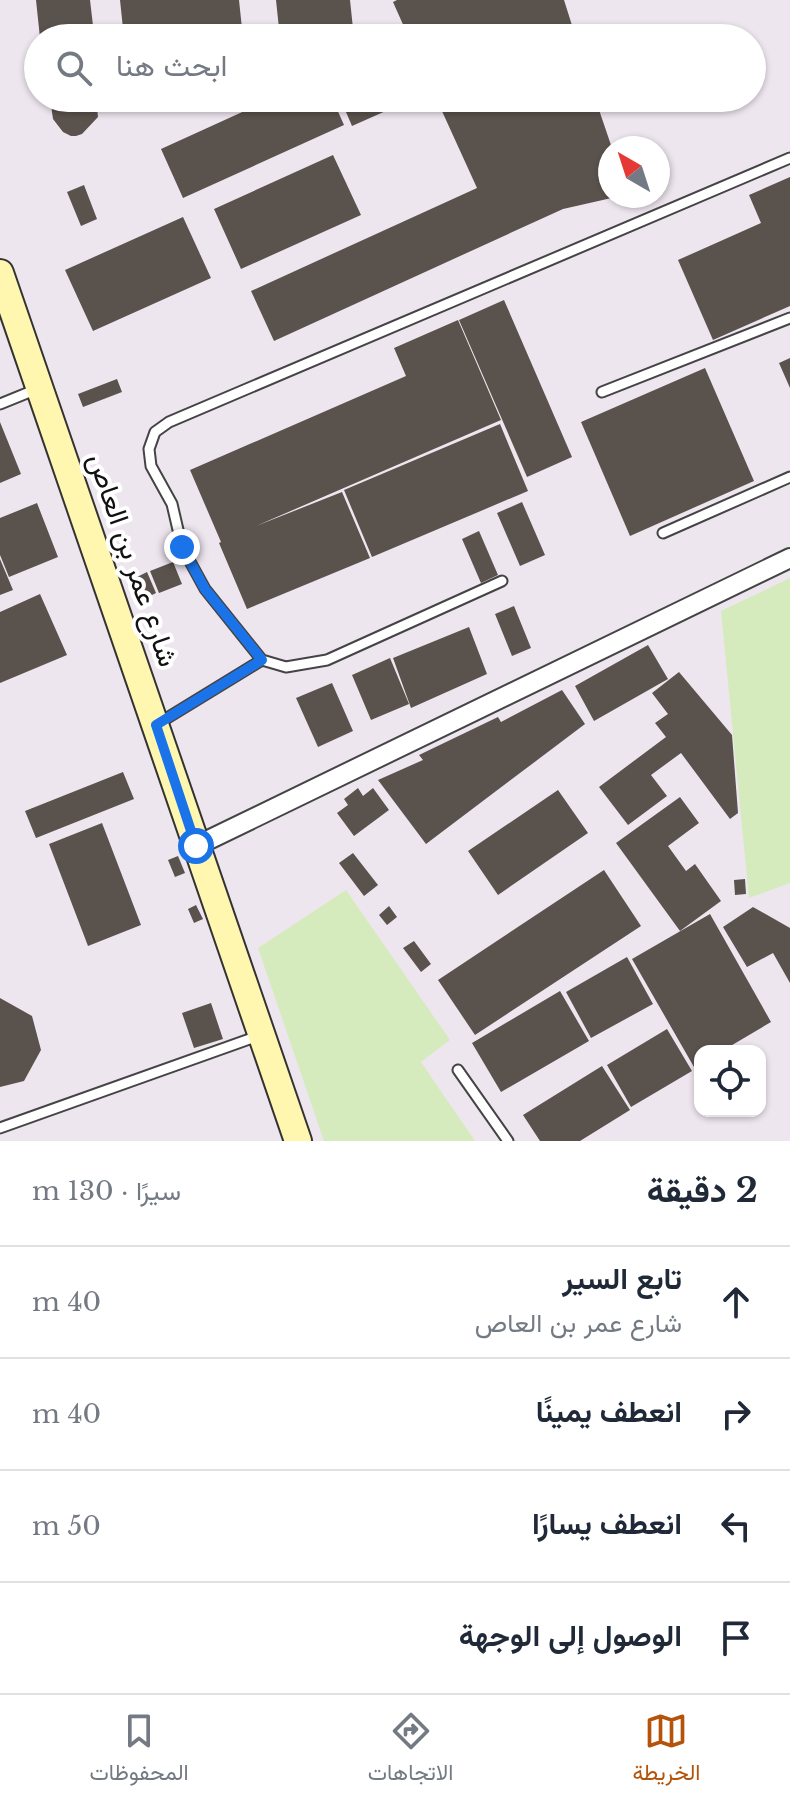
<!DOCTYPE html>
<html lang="ar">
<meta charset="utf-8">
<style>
body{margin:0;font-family:"Libre Baskerville",Vazirmatn,serif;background:#f6f6f7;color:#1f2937;direction:rtl}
.controls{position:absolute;right:24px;bottom:24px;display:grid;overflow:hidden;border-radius:16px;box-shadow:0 2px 6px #0004}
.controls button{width:72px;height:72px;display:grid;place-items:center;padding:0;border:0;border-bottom:2px solid #e0e1e3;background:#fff;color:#1f2937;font:40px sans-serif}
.compass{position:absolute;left:598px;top:136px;width:72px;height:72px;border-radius:50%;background:#fff;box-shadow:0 2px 6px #0004;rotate:321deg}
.stop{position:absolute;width:24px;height:24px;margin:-18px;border:6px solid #1a73e8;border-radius:50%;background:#fff}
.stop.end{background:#1a73e8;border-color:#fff;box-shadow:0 2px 8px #0008}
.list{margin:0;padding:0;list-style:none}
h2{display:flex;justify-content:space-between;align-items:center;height:104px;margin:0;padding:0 32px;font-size:34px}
h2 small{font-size:26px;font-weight:400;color:#747a83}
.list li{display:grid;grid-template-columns:52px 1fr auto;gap:24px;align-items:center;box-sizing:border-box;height:112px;padding:0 32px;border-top:2px solid #e0e1e3}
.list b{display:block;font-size:30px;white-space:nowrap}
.list p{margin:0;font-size:26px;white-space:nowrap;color:#747a83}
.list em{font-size:26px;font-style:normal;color:#747a83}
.icon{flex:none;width:44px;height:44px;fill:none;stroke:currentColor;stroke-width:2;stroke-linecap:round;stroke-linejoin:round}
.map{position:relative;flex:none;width:790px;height:1141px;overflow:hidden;direction:ltr}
.search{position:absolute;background:#fff;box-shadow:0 2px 6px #0004;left:24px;right:24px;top:24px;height:88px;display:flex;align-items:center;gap:20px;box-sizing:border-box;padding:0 28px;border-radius:44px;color:#747a83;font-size:30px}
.sheet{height:552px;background:#fff}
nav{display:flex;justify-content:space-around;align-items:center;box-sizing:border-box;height:112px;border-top:2px solid #e0e1e3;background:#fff;font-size:22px;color:#747a83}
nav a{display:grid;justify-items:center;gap:4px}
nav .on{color:#b45309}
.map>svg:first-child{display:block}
.industrial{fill:#eee6ef;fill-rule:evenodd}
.green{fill:#d5ebbd}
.building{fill:#5a524d}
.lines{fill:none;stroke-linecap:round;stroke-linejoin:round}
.lane-casing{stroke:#444;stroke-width:13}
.street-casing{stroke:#444;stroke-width:22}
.secondary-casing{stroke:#333;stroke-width:30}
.lane{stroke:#fff;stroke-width:9}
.street{stroke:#fff;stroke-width:18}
.secondary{stroke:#fff6b0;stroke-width:26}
.route{stroke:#1a73e8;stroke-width:10}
.labels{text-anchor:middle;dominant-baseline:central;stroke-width:8;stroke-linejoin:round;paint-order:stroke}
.street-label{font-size:28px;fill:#111;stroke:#fff}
</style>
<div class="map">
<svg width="790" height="1141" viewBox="0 0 790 1141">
<rect width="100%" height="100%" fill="#fffdf5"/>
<path class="industrial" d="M0,0h790v1141h-790zM38,38h714v60h-714zM610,148h48v48h-48zM700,1051h60v60h-60z"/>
<path class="green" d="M790,578v305l-41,15 -28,-287z
M346,890l104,150 -29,22 54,79h-151l-66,-193z"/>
<path class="building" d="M36,0h54l4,34h3v4h-57z
M120,0h119l4,38h-119z
M276,0h74l4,38h-74z
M397,0h167l12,38h-167l-16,-36z
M50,98h46l2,19 -16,17 -6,2h-5l-8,-4 -10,-13z
M273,98h59l12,27 -161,73 -22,-49z
M340,98h75l-63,28z
M436,98h159l17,50h-2v48l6,1 -53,12 -289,132 -23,-50 226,-103z
M333,155l28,60 -120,54 -27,-60z
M790,177v129l-77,34 -35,-80 83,-37 -12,-28z
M84,185l13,34 -16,7 -14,-34z
M183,217l28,61 -118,53 -28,-61z
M504,300l68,157 -45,20 -68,-157z
M458,320l43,100 -245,106 86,-34 28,66 -123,51 -28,-66 2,-1 -31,-72 216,-94 -12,-28z
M790,358v30l-11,-25z
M705,368l49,113 -124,55 -49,-114z
M117,379l5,13 -39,15 -5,-13z
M0,422l21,52 -21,9z
M500,424l28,67 -156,66 -28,-67z
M522,502l23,53 -25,11 -23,-53z
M37,503l21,54 -49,20 -9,-22v-37z
M479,531l19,44 -17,8 -19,-44z
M0,559l13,31 -13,5z
M173,562l9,22 -23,9 -9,-22z
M147,572l9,21 -10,5 -9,-21z
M40,594l27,61 -67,28v-71z
M514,606l17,42 -19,8 -17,-42z
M469,627l18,47 -76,34 -18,-50z
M648,645l20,34 -74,42 -19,-35z
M390,658l19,46 -38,16 -19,-45z
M679,672l53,63 6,78 -8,6 -49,-66 -30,22 16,21 -39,29 -29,-38 67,-50 -11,-14 13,-9 -16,-21z
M332,683l21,48 -35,16 -22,-49z
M562,690l23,34 -159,120 -48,-64 45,-20 -4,-5 79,-38 3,5z
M123,772l11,27 -98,39 -11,-27z
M358,788l5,8 10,-8 16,22 -35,26 -17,-23 11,-8 -4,-6z
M558,790l30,43 -90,62 -30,-44z
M680,797l19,26 -31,23 18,25 9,-7 26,37 -41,30 -64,-88z
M102,823l39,102 -53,21 -39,-102z
M353,853l25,32 -14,11 -25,-33z
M178,856l7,17 -10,4 -7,-17z
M604,870l37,56 -166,109 -37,-55z
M745,879l1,15 -11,1 -1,-15z
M196,905l7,14 -9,4 -6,-14z
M389,906l8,11 -10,8 -8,-10z
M753,907l37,21v55l-17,-30 -26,14 -24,-40z
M710,914l61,108 -49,29h-22v12l-6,4 -62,-108z
M414,941l17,23 -10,8 -18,-24z
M627,957l26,47 -62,34 -25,-46z
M560,991l29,50 -88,51 -29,-49z
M0,998l32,18 9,34 -17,31 -24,6z
M211,1003l12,36 -29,9 -12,-35z
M667,1029l25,42 -61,36 -24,-42z
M602,1066l28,44 -50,31h-40l-17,-26z"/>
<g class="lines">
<g class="lane-casing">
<path id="lane" d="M602,392l188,-74
M0,404l37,-15
M663,533l127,-56
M502,581l-175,79 -41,7 -24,-7 -57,-71 -23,-42 -10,-43 -21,-38 -2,-17 6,-17 14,-10 621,-264
M159,723l103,-63
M458,1070l50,71
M0,1128l258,-92"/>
</g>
<g class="street-casing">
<path id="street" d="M196,846l594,-288"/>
</g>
<g class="secondary-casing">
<path id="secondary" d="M0,273l298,868"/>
</g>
<use href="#lane" class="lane"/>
<use href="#street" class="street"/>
<use href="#secondary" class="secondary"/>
</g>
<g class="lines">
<path class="route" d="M182,547l23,42 57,71 -106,65 40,121"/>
</g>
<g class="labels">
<g class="street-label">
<text transform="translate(133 560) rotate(71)">شارع عمر بن العاص</text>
</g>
</g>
</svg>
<div class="controls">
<button><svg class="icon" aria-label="locate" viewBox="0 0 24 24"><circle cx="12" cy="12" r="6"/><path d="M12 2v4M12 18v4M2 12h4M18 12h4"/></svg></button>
</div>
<svg class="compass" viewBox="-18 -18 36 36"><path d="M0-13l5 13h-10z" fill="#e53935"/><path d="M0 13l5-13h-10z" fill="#747a83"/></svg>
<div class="stop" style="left:196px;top:846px"></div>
<div class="stop end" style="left:182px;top:547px"></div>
<div class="search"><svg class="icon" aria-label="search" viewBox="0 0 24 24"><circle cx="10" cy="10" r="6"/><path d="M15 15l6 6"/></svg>ابحث هنا</div>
</div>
<section class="sheet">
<h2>2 دقيقة<small>سيرًا · 130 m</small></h2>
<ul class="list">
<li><svg class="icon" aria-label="ahead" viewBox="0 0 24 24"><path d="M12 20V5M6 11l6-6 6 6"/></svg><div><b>تابع السير</b><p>شارع عمر بن العاص</p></div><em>40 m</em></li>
<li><svg class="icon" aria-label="right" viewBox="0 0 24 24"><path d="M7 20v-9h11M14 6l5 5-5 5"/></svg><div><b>انعطف يمينًا</b></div><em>40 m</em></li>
<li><svg class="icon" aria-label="left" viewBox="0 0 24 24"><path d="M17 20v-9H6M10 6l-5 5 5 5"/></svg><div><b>انعطف يسارًا</b></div><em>50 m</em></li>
<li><svg class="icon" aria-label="arrive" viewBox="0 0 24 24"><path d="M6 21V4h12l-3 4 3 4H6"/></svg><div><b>الوصول إلى الوجهة</b></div></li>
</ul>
</section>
<nav>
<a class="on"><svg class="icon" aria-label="map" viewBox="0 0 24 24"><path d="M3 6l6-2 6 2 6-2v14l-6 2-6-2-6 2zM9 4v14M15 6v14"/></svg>الخريطة</a>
<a><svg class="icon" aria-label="directions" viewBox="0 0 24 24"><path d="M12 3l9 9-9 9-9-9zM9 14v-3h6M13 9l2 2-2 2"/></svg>الاتجاهات</a>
<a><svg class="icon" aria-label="saved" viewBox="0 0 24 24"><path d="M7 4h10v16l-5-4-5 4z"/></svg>المحفوظات</a>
</nav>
